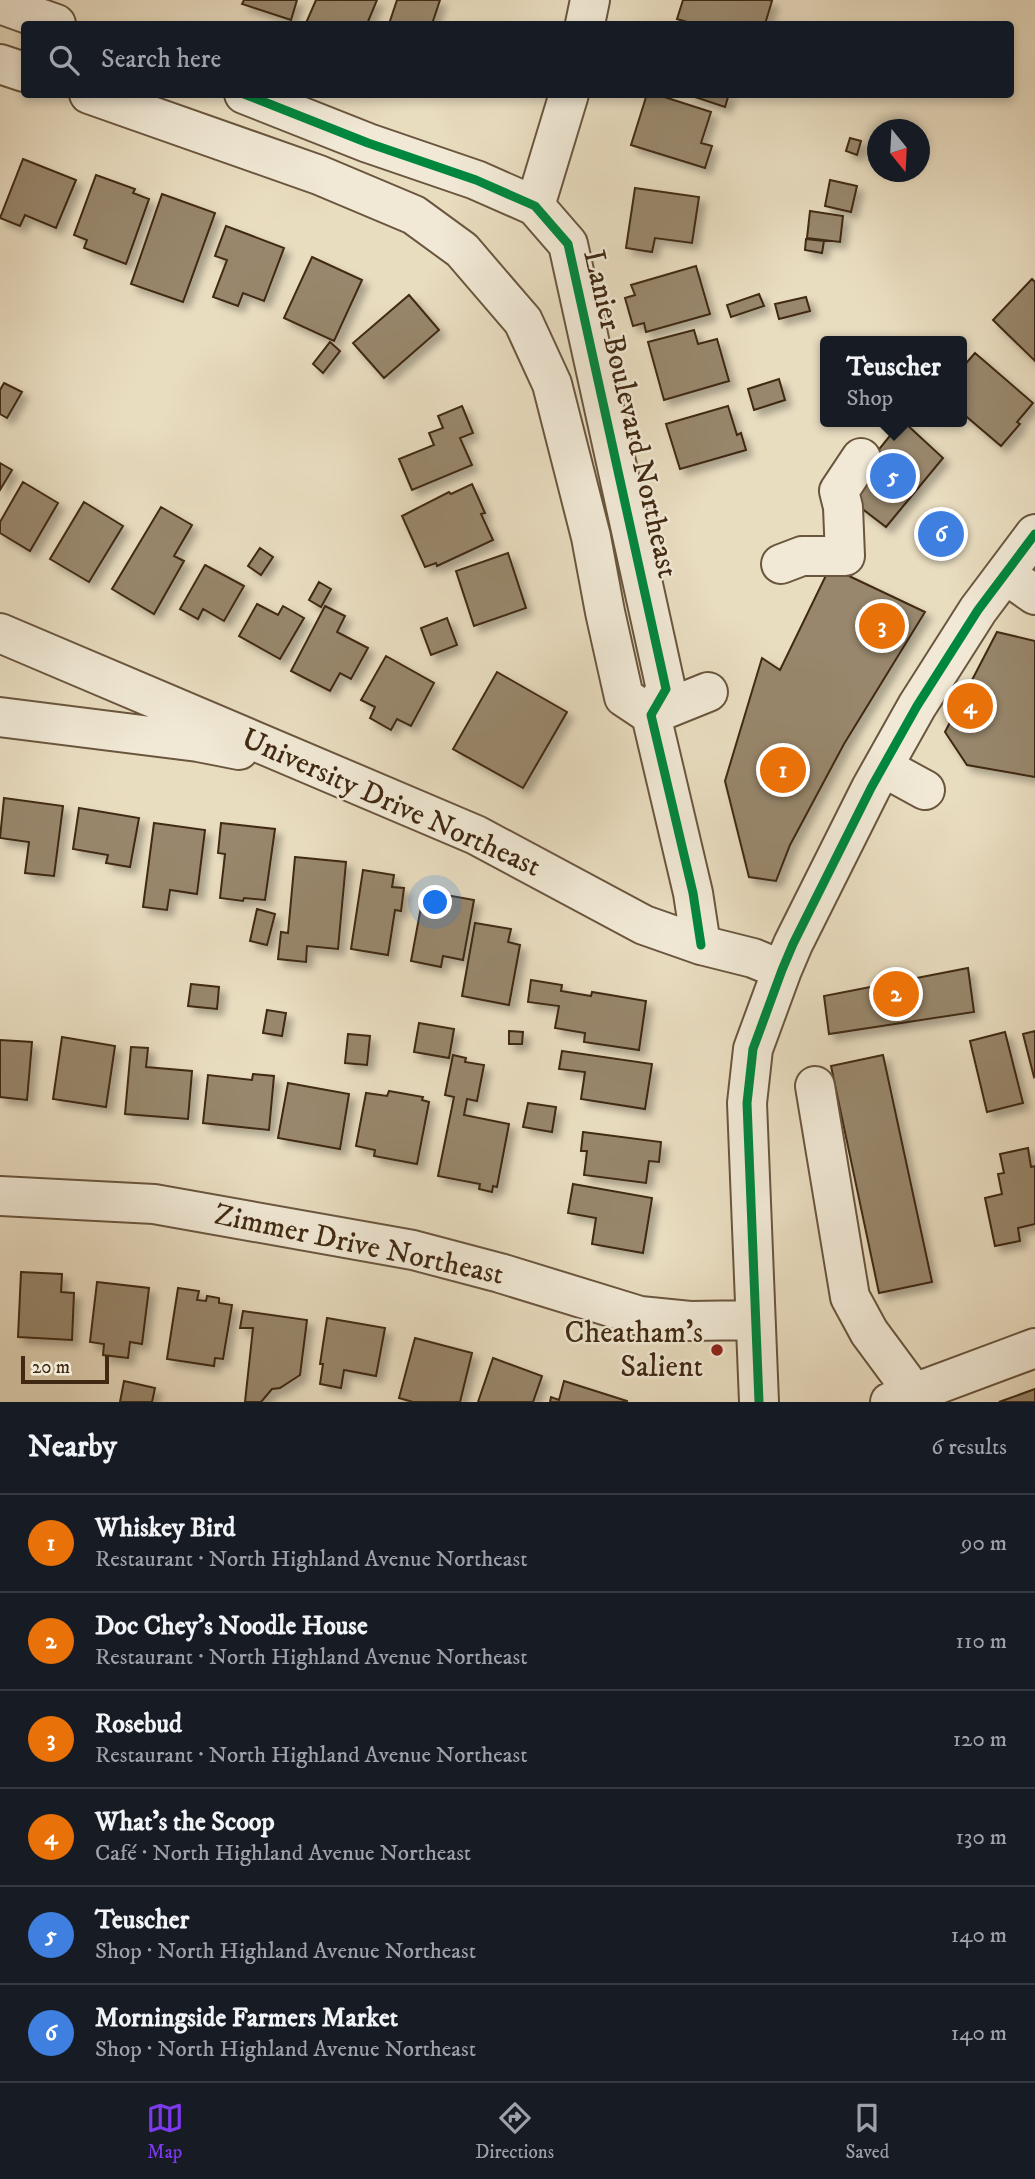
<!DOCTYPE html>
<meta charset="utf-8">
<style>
body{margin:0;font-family:"IM FELL DW Pica",serif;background:#20242c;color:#f1f3f6}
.compass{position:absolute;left:867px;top:119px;width:63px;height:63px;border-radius:50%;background:#171b24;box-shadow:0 4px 10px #0003;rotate:162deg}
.scale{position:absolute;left:21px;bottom:18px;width:88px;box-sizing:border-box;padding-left:7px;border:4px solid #402912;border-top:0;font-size:19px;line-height:24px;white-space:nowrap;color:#402912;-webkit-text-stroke:5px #f1e9d6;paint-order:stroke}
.you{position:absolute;left:436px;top:903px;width:24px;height:24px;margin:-18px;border:5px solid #fff;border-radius:50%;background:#1a73e8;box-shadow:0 0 0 10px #1a73e833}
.badge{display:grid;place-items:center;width:46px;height:46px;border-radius:50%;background:#7c3aed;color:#fff;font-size:23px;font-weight:700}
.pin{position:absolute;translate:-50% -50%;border:4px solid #fff;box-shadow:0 2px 7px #0006}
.popup{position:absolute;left:820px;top:336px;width:147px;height:91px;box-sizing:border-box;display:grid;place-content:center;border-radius:7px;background:#171b24;filter:drop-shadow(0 2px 5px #0005);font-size:23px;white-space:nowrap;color:#9ea1a6}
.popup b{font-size:26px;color:#f1f3f6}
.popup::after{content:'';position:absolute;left:50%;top:100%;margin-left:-14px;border:14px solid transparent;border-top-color:#171b24}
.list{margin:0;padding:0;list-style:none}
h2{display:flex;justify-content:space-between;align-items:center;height:91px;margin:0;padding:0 28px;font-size:30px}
h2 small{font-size:23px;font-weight:400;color:#9ea1a6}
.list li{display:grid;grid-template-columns:46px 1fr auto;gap:21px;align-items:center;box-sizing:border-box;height:98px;padding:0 28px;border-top:2px solid #363941}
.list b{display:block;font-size:26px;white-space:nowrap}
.list p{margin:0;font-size:23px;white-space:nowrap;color:#9ea1a6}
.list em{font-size:23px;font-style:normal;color:#9ea1a6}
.icon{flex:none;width:38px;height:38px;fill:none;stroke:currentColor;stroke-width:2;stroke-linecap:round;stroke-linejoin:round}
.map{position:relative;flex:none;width:1035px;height:1402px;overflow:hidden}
.search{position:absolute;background:#171b24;box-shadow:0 4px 10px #0003;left:21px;right:21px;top:21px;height:77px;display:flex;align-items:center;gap:18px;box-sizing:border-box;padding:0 24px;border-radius:7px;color:#9ea1a6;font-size:26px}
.sheet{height:679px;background:#171b24}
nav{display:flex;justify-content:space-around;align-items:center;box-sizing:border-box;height:98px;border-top:2px solid #363941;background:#171b24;font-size:19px;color:#9ea1a6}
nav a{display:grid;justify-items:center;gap:4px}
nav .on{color:#7c3aed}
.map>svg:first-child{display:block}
.building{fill:#98876c;stroke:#402912;stroke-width:2;filter:url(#shadow)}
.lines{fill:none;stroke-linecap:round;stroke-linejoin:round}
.minor-casing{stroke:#6a563e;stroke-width:42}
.minor{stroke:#f1e9d6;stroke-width:38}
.cycleway-casing{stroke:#f1e9d6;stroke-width:13}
.cycleway{stroke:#00873e;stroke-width:9}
.poi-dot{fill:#8f2418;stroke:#f1e9d6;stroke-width:2.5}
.labels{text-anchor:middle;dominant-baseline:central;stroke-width:5;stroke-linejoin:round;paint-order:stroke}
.street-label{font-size:30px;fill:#402912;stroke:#f1e9d6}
.poi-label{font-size:30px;fill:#402912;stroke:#f1e9d6;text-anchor:end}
</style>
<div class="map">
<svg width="1035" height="1402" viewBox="0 0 1035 1402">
<defs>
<filter id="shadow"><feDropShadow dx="6" dy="6" stdDeviation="3.5" flood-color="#0004"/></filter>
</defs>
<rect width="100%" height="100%" fill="#e9ddc0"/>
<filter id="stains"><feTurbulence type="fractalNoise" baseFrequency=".00286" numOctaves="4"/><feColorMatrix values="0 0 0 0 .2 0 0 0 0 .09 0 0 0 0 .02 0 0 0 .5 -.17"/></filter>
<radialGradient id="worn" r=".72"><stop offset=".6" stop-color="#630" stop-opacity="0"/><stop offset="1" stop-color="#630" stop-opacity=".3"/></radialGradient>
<path class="building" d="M244,0h53l-6,20 -49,-16z
M316,0h61l-10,24h-57l-4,-1z
M397,0h43l-8,24h-43z
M683,0h86l3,1 -7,23h-71l-17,-5z
M647,94h8l56,18 -10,31 11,3 -7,22 -74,-23z
M686,94h43l-4,13z
M850,138l11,3 -4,14 -11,-4z
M23,159l53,21 -20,48 -31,-13 -5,11 -20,-8z
M96,175l39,14 -2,4 16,6 -23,65 -42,-16 3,-8 -13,-5z
M830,180l27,6 -6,26 -26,-6z
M635,188l64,9 -7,46 -37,-5 -3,14 -26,-4z
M162,194l53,19 -32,89 -52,-18z
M810,211l33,5 -3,26 -33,-4z
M226,226l58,22 -20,53 -21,-8 -5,13 -25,-9 14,-37 -12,-4z
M806,239l18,2 -2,12 -17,-3z
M312,257l50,23 -28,61 -50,-23z
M696,266l14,48 -64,18 -2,-9 -11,3 -8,-28 10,-3 -4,-10z
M1032,279l3,3v79l-42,-41z
M759,294l5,12 -33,11 -4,-12z
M409,295l30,35 -55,48 -31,-35z
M806,297l4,14 -31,8 -4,-15z
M694,330l4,14 19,-5 12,42 -65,19 -16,-58z
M330,342l10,9 -17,22 -10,-9z
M975,353l58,50 -16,19 3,2 -19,22 -40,-34v-43z
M779,379l6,21 -31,10 -6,-21z
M4,383l18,9 -15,26 -7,-4v-24z
M462,406l11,27 -13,5 12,27 -60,25 -13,-31 35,-14 -5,-12 14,-5 -5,-12z
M728,406l9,29 4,-2 5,17 -66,19 -14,-45z
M901,422h3l39,36 -57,69 -43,-33z
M0,463l12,7 -12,20z
M23,482l35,21 -28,48 -30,-18v-11z
M472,484l13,29 -4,1 12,26 -56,26 -1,-3 -11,4 -23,-51 47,-24 2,2z
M84,502l39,24 -34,56 -39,-23z
M161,507l31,18 -18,31 10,5 -30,53 -42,-25z
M260,548l13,9 -12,18 -13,-9z
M508,553l18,55 -52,18 -18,-55z
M205,565l39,21 -20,35 -21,-12 -5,10 -18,-10z
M830,567l95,45 -81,132 -54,101 -14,36 -27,-4 -24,-96 37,-123 18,12z
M319,582l12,7 -10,18 -12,-7z
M257,604l21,11 5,-9 21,12 -24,41 -41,-23z
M325,606l20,10 -8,16 31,16 -17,31 -11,-6 -10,18 -39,-20z
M447,618l10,27 -26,10 -10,-27z
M997,632l38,9v136l-68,-12 -22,-33z
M386,656l48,27 -23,43 -14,-7 -6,11 -21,-12 5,-11 -14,-7z
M497,672l70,40 -44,76 -70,-39z
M4,798l59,8 -9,70 -29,-3 4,-31 -29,-4z
M79,808l60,10 -9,49 -24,-4 2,-8 -35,-6z
M154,823l51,7 -8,64 -27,-4 -3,20 -24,-3z
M221,823l54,6 -10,71 -21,-2 -1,3 -23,-3 5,-44 -7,-1z
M295,857l51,5 -8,87 -31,-3 -1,16 -28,-3 3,-27 7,1z
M363,870l31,5 -2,12 12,1 -3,23 -6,-1 -7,45 -37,-6z
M424,891l50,9 -11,60 -20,-4 -2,11 -30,-6z
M257,909l18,5 -8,31 -17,-4z
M475,923l36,6 -3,13 12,3 -11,60 -47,-9z
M968,968l6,44 -145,22 -5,-38z
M531,980l31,5 -1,6 30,5 1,-4 54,9 -7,49 -55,-8 1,-9 -30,-5 4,-22 -31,-4z
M191,984l28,3 -2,22 -29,-3z
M267,1010l19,3 -4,23 -19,-3z
M419,1023l35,6 -5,29 -35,-6z
M509,1031l14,1 -1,12h-13z
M1035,1031v45l-1,1 -11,-43z
M1005,1032l18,71 -36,9 -17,-71z
M348,1034l22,2 -3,29 -22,-2z
M62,1037l53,9 -9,61 -53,-8z
M0,1040l32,2 -5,58 -27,-3z
M131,1047l17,1 -2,19 46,4 -4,48 -63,-5z
M562,1051l90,13 -7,45 -64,-10 4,-27 -26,-3z
M453,1055l13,3 -1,4 19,3 -7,36 -10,-2 -3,16 45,9 -12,63 -4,-1 -1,6 -13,-3 1,-5 -42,-8 16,-79 -9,-2z
M883,1055l49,227 -53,11 -48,-227z
M253,1074l21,2 -5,54 -66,-7 5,-48 44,5z
M288,1083l61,11 -9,55 -62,-11z
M389,1091l34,6 -1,3 7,2 -12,62 -43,-8 1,-6 -19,-4 10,-53 21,3z
M528,1103l28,4 -4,25 -29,-5z
M583,1132l78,10 -2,20 -10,-1 -3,22 -62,-8 3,-24h-6z
M1028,1148l3,19 4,-1v58l-17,4 2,13 -25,5 -10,-48 17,-4 -4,-20 6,-1 -4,-19z
M573,1184l79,14 -9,55 -51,-9 4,-26 -28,-5z
M21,1272l41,2 -1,18 13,1 -2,47 -54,-3z
M97,1282l52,6 -7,56 -12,-2 -2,16 -25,-3 1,-11 -14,-2z
M178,1288l21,3 -2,9 9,1 1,-5 12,2v5l13,2 -9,54 -8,-1 -1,8 -47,-7z
M243,1311l64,9 -7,55 -20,13 -8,1 -11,13h-16l8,-74h-13z
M327,1318l58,10 -9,48 -32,-6 -3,18 -21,-4 3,-20h-3z
M415,1338l57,15 -12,49h-47l-14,-4z
M493,1358l49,18 -9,26h-55z
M124,1381l31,7 -3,14h-32z
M564,1381l63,20v1h-77l1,-5 8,3z
M1035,1389v13h-36z"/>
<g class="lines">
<g class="minor-casing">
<path id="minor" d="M0,4l56,20
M585,24l5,-24
M0,64l24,8
M89,94l230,81 95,40 48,35 61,71 29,63 39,153 14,75 19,85 27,18
M244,94l124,49 108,37 59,26 33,38 98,445 -15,26 42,178 8,52
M535,206l34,-112
M781,564l21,-8h43l-2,-49 -4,-16 22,-33
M1005,574l30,21
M0,633l476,202 168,90 57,20 52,13 29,12
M651,715l57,-23
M0,717l198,25 41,8
M883,767l42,23
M815,1086l35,211 19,35 45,61
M0,1196l154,8 259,46 87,23 140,43 50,5 65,-1
M759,1402l-12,-299 6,-54 29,-79 11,-26 78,-156 46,-82 61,-96 57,-76
M890,1402l145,-54"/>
</g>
<use href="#minor" class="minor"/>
<g class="cycleway-casing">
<path id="cycleway" d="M244,94l124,49 108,37 59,26 33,38 98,445 -15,26 42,178 8,52
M759,1402l-12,-299 6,-54 29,-79 11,-26 78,-156 46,-82 61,-96 57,-76"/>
</g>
<use href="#cycleway" class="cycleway"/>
</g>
<circle class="poi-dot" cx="717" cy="1350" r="7"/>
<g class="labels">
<g class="street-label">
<text transform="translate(630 414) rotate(77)">Lanier Boulevard Northeast</text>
<text transform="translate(391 803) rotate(24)">University Drive Northeast</text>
<text transform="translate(359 1245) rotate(12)">Zimmer Drive Northeast</text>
</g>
<g class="poi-label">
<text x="703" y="1333">Cheatham's<tspan x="703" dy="34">Salient</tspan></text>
</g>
</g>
<rect width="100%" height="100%" filter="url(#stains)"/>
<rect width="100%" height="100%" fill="url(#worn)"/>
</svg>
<svg class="compass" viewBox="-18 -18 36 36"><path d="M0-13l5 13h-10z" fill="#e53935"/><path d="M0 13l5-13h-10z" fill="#9ea1a6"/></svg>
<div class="scale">20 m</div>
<div class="you"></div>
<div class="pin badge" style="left:783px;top:770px;background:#e8710a">1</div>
<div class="pin badge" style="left:896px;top:994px;background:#e8710a">2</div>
<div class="pin badge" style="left:882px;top:626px;background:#e8710a">3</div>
<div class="pin badge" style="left:970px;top:706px;background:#e8710a">4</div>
<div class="pin badge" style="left:893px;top:476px;background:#3f7fe0">5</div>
<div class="popup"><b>Teuscher</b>Shop</div>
<div class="pin badge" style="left:941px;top:534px;background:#3f7fe0">6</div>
<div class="search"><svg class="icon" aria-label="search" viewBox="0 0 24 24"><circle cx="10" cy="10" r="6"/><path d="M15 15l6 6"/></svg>Search here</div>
</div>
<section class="sheet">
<h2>Nearby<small>6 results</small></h2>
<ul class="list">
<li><span class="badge" style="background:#e8710a">1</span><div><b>Whiskey Bird</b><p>Restaurant · North Highland Avenue Northeast</p></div><em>90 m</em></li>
<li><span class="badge" style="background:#e8710a">2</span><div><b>Doc Chey's Noodle House</b><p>Restaurant · North Highland Avenue Northeast</p></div><em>110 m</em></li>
<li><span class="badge" style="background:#e8710a">3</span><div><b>Rosebud</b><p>Restaurant · North Highland Avenue Northeast</p></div><em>120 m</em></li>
<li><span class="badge" style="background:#e8710a">4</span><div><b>What's the Scoop</b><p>Café · North Highland Avenue Northeast</p></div><em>130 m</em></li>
<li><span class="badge" style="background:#3f7fe0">5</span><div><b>Teuscher</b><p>Shop · North Highland Avenue Northeast</p></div><em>140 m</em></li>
<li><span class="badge" style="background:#3f7fe0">6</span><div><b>Morningside Farmers Market</b><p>Shop · North Highland Avenue Northeast</p></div><em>140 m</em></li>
</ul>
</section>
<nav>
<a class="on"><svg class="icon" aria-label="map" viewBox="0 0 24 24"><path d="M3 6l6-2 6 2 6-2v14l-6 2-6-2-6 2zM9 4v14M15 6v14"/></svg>Map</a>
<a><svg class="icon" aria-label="directions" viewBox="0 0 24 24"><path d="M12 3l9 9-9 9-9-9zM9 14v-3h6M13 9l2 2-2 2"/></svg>Directions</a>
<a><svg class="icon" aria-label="saved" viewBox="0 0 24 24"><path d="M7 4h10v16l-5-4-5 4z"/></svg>Saved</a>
</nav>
